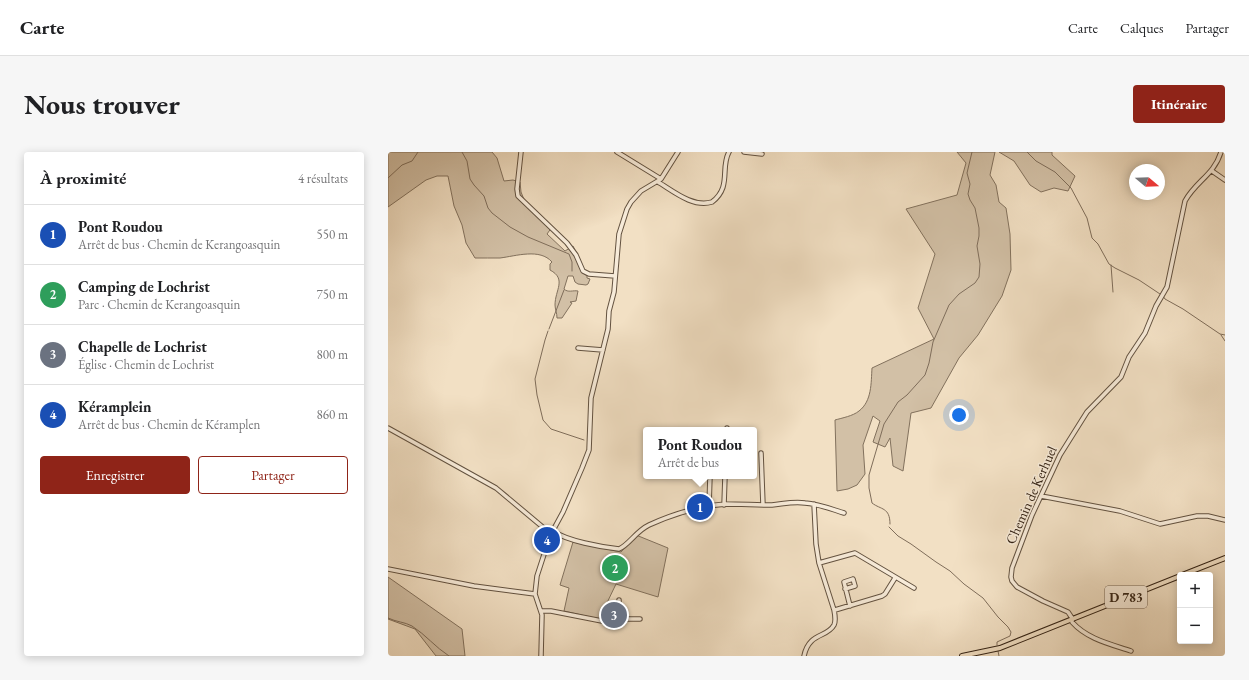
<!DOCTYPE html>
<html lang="fr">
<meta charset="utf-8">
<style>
body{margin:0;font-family:"EB Garamond",serif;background:#f6f6f6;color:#202124}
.controls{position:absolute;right:12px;bottom:12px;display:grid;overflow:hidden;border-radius:4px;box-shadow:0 2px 10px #0003}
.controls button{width:36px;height:36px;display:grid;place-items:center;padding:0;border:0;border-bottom:1px solid #e0e0e0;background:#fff;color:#202124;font:20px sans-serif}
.compass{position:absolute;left:741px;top:12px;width:36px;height:36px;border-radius:50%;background:#fff;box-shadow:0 2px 10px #0003;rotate:109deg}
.you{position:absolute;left:571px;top:263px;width:14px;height:14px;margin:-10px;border:3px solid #fff;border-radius:50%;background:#1a73e8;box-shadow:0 0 0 6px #1a73e833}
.badge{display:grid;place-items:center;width:26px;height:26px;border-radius:50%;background:#8f2418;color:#fff;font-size:13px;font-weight:700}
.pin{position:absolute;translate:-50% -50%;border:2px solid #fff;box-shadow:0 1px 4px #0006}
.popup{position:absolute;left:255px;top:275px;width:114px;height:52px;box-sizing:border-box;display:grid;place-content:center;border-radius:4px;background:#fff;filter:drop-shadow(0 1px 3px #0005);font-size:13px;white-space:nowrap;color:#757577}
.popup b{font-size:15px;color:#202124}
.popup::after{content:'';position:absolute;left:50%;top:100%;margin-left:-8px;border:8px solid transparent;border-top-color:#fff}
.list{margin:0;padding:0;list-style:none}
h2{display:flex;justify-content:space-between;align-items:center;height:52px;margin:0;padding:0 16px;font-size:17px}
h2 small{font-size:13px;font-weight:400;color:#757577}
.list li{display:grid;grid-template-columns:26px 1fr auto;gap:12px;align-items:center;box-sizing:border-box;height:60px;padding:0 16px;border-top:1px solid #e0e0e0}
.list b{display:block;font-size:15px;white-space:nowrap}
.list p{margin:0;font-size:13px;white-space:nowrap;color:#757577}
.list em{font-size:13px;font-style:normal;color:#757577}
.actions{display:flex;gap:8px;padding:12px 16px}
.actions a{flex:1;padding:9px 0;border:1px solid #8f2418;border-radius:4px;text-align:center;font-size:14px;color:#8f2418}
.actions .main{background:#8f2418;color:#fff}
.map{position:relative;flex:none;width:837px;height:504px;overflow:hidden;border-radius:4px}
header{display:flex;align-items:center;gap:24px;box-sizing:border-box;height:56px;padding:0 20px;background:#fff;border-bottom:1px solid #e0e0e0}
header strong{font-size:19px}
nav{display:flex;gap:22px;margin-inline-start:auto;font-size:14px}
.intro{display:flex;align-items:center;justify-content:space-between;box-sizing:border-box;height:96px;padding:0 24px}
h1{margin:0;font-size:28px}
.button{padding:10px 18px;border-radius:4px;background:#8f2418;color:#fff;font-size:14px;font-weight:700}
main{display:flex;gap:24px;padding:0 24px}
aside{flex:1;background:#fff;border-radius:4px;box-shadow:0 2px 10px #0003}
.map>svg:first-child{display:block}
.green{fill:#d2c0a6;stroke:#82715d}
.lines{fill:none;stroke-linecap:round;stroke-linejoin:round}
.stream{stroke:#7f6d5a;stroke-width:1}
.minor-casing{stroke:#635240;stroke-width:5.5}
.major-casing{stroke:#332214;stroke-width:6}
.minor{stroke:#f7ebd9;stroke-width:3.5}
.major{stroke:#f2e0c4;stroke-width:4}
.labels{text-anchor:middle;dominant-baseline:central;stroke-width:3;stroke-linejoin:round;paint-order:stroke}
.shield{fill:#f7ebd9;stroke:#6e5e4f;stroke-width:1}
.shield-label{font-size:13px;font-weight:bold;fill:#332214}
.street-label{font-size:14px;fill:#332214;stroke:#f7ebd9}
</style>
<header>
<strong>Carte</strong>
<nav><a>Carte</a><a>Calques</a><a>Partager</a></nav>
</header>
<div class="intro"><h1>Nous trouver</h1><a class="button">Itinéraire</a></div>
<main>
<aside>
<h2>À proximité<small>4 résultats</small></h2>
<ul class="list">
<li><span class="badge" style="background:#1a4fb4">1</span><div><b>Pont Roudou</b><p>Arrêt de bus · Chemin de Kerangoasquin</p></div><em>550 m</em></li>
<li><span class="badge" style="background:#2e9e5b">2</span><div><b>Camping de Lochrist</b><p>Parc · Chemin de Kerangoasquin</p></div><em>750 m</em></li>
<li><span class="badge" style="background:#6b7280">3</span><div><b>Chapelle de Lochrist</b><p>Église · Chemin de Lochrist</p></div><em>800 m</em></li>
<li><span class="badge" style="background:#1a4fb4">4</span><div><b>Kéramplein</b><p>Arrêt de bus · Chemin de Kéramplen</p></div><em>860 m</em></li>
</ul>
<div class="actions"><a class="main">Enregistrer</a><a>Partager</a></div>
</aside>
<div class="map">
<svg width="837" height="504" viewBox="0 0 837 504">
<rect width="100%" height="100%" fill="#f2e0c4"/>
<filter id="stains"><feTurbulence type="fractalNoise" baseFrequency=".005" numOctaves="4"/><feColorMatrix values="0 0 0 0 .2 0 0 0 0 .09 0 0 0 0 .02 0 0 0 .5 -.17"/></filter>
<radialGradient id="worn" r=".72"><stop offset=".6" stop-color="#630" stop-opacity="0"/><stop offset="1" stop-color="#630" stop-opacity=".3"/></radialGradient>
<path class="green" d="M0,0h104l5,6 7,23 9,-1 7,2 1,10 6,15 25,20 -5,7 18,17 8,-5 7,14 2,12 5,4v2l3,1 -2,5 -2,1 -8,-1 -3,-2 -2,-6h-5l-4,13c4,4 9,1 14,2l-2,10 -6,1 2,1 -10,15h-5c0,-5 -2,-9 -2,-13 0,-15 12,-26 -5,-35v-6l2,-2c-12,-14 -36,-6 -52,-4 -8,0 -17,0 -25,0l-9,-15 -4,-18 -8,-19 -6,-30h-11l-11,4 -38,27z
M569,0h38l-5,23 6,10 3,17 7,6 4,26 1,36 -9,26 -24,39 -19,23 -28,50 -20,5 -8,58 -10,-5 -3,-28 -5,9 -12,-5 7,-21 -7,-5 -10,29 2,29 -8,11 -9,4 -11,2 -2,-71c7,-2 18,-4 24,-9 13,-10 12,-28 13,-43l62,-29 -16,-31 17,-54 -29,-45 51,-14 9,-32z
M611,0h53v3l23,21 -7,15 -14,-3 -13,4 -11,-7 -16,-24z
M248,383l32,13 -10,49 -42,-13 -11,23 -2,13 -39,-9 5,-23 -9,-3 13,-43 48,10z
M0,425l74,52 3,27h-29l-21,-27 -27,-10z"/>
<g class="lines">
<path class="stream" d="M74,0l5,9 3,18 4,6 10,11 4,12 4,5 18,14 18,10 41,17 3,8v9
M639,0l9,9 19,11 16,16 16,30 5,20 6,6 11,20 6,4 24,12 21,14
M0,26l14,-13 10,-4 6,-9
M723,113l2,27
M775,144l2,3 18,10 37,25 5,1
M161,177l15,-39
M160,179l-3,9 -10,39 2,16 6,25 8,9 33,11
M833,183l4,6
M502,372c0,-17 -9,-14 -18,-21l-3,-15v-13l15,-51 14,-22 9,-7 18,-20 4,-12 4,-21 16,-37 10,-11 16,-11 4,-6 1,-13 -3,-18 2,-10v-8l-4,-20 -5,-8 -2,-6 2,-10 -3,-11 5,-21
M501,375l9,9 13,8 25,18 14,9 14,13 19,14 15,19 10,10 3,5 -1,4 -13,6v3
M0,466c8,4 17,4 24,8 14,9 23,21 37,30
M610,499l1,5"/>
<g class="minor-casing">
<path id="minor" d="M133,0l-4,37 1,7 49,47 9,12 7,16 6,3 26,2
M229,0l44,27
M356,0l18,2
M824,19l13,9
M270,30c15,9 35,26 54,20 20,-15 8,-34 17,-50
M190,196l25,2
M0,276l108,60 55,46
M339,278v-2
M373,301l2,52
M653,344l79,15 40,13 37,-8h11l17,4
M336,353l1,-29
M321,354l1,-30
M165,379c14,10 48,16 66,18 10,-4 17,-18 30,-24 24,-11 51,-19 77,-21 15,0 31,1 46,1 11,-1 22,-4 33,-2 14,1 26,6 39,10
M431,411l36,-10 59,35
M0,417l86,17 61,8
M457,437l10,-3 -2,-7 -9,3 6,24
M231,456v-8
M447,458l47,-14 3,-2 10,-16
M154,459h9l56,11 8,-14h4l1,5 -1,9h-12
M231,470l9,-3h12
M743,499c-21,-7 -44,-12 -59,-29v-4l-4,-6 -25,-11 -26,-14 -5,-6 -1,-4 1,-9 20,-53 28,-60 27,-43 34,-35 8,-20 16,-24 11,-27 11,-19 18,-86c11,-20 29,-26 36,-49
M153,504l1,-41 -7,-21 2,-18 13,-40 13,-24 19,-44 7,-18 2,-52 17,-69 1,-18 5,-19 5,-58 8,-25 4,-7 10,-11 20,-12 17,-27
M416,504c5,-24 23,-18 30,-31 2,-4 1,-10 0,-15l-15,-47 -3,-19 -2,-40"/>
</g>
<g class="major-casing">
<path id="major" d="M794,423l43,-17
M574,504l38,-8 180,-72"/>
</g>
<use href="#minor" class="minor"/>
<use href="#major" class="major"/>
</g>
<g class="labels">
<rect class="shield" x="717" y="434" width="42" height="22" rx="3"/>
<g class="shield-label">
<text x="738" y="445">D 783</text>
</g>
<g class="street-label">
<text transform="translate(643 343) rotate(-66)">Chemin de Kerhuel</text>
</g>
</g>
<rect width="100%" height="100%" filter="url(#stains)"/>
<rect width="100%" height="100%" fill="url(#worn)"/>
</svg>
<div class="controls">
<button>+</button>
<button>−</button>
</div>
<svg class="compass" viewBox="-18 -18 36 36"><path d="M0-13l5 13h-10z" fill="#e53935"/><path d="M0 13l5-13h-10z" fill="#757577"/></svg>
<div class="you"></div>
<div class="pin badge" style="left:312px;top:355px;background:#1a4fb4">1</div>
<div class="popup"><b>Pont Roudou</b>Arrêt de bus</div>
<div class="pin badge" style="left:227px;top:416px;background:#2e9e5b">2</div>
<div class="pin badge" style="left:226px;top:463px;background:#6b7280">3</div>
<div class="pin badge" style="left:159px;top:388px;background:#1a4fb4">4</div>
</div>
</main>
